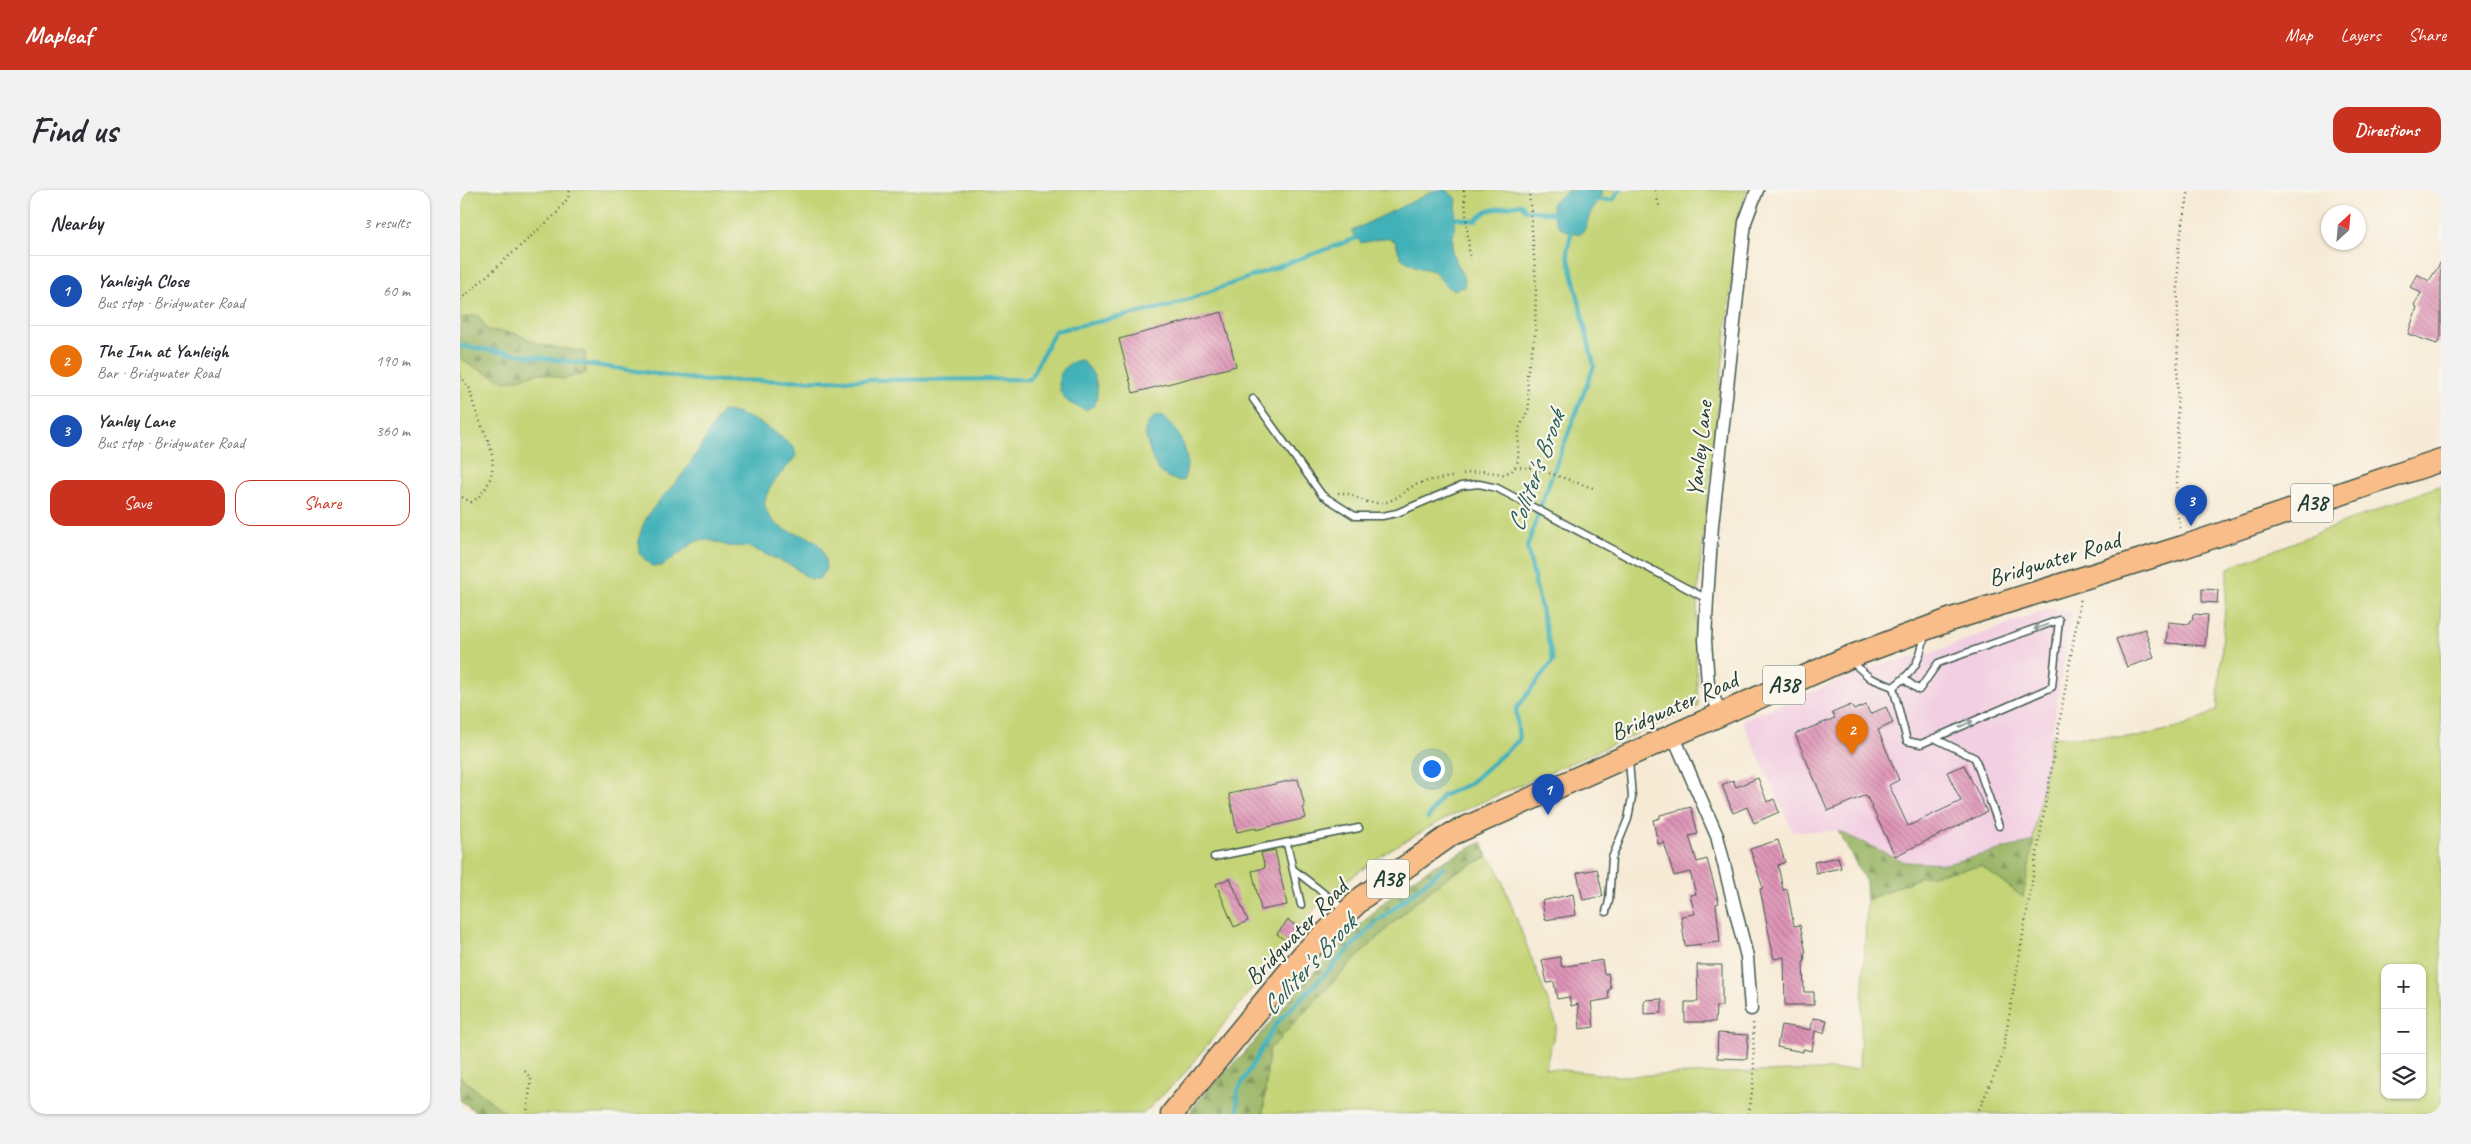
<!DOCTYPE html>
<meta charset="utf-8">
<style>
body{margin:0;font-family:Caveat,sans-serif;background:#f2f2f3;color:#2b2b33}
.controls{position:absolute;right:15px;bottom:15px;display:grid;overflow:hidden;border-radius:10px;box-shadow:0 1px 4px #0004}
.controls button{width:45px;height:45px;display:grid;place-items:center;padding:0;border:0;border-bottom:1px solid #e1e1e2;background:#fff;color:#2b2b33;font:25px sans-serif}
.compass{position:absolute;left:1861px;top:15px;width:45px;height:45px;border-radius:50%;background:#fff;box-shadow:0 1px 4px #0004;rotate:26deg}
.you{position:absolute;left:971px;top:578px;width:18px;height:18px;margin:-12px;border:4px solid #fff;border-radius:50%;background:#1a73e8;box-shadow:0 0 0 8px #1a73e833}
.badge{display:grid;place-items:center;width:32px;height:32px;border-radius:50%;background:#c8321e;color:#fff;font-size:16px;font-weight:700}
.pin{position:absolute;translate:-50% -41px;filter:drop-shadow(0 1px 2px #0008)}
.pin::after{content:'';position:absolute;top:26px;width:18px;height:15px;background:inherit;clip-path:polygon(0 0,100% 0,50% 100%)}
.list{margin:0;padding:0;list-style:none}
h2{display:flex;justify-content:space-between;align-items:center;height:65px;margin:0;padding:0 20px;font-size:21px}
h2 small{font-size:16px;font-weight:400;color:#7c7c81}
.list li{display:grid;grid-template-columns:32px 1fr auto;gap:15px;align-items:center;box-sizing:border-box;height:70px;padding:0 20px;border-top:1px solid #e1e1e2}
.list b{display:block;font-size:19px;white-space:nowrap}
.list p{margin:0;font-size:16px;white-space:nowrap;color:#7c7c81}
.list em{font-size:16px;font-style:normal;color:#7c7c81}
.actions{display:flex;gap:10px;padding:15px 20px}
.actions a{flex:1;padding:11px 0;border:1px solid #c8321e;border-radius:15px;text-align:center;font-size:18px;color:#c8321e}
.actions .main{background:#c8321e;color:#fff}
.icon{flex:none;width:28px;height:28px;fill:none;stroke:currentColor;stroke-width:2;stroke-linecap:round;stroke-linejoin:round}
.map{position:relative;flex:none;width:1981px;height:924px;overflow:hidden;border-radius:15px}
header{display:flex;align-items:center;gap:30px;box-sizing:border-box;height:70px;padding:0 25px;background:#c8321e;color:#fff}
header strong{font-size:24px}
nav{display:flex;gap:28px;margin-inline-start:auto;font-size:18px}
.intro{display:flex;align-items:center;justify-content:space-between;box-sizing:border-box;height:120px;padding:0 30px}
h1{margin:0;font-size:35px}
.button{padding:12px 22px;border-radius:15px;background:#c8321e;color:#fff;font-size:18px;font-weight:700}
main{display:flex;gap:30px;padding:0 30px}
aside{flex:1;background:#fff;border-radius:15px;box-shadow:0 1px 4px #0004}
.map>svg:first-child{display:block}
.built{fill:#f2cfe2}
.green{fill:#c4d476;stroke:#728855;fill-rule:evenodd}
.forest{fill:url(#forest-firs);stroke:#5d7a4e}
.water{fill:#40b1b8;stroke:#307776}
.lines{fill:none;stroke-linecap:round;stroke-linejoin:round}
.stream{stroke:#40b1b8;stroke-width:4.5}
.building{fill:url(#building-back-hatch)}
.lane-casing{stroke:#3f574c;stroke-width:9}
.street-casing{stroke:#3f574c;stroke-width:15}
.highway-casing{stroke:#3f574c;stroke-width:25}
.path{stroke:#3f574c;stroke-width:2.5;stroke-dasharray:1 4;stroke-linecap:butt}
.lane{stroke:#fff;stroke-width:6}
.street{stroke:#fff;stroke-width:12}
.highway{stroke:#f8bd89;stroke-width:22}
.oneway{stroke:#8f9e9a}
.labels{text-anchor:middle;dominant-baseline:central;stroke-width:4.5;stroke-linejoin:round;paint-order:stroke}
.shield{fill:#fbf7ec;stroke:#61756b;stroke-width:1}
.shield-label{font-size:22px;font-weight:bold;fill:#1f3d34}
.street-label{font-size:24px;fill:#1f3d34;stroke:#fbf7ec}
.water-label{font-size:25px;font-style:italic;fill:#29605c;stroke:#fbf7ec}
</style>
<header>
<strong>Mapleaf</strong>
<nav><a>Map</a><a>Layers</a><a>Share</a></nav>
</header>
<div class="intro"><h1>Find us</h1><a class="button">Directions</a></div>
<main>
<aside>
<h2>Nearby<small>3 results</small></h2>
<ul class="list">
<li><span class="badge" style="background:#1a4fb4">1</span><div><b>Yanleigh Close</b><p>Bus stop · Bridgwater Road</p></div><em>60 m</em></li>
<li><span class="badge" style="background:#e8710a">2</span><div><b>The Inn at Yanleigh</b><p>Bar · Bridgwater Road</p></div><em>190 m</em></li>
<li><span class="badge" style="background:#1a4fb4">3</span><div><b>Yanley Lane</b><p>Bus stop · Bridgwater Road</p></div><em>360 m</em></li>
</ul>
<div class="actions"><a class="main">Save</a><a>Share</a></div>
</aside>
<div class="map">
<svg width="1981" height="924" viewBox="0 0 1981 924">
<defs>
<pattern id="forest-firs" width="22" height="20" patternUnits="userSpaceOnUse" patternTransform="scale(1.25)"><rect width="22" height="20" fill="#9bb667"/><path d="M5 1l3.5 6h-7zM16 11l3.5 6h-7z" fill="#7e9556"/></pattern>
<pattern id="building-back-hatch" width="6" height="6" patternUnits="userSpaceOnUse" patternTransform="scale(1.25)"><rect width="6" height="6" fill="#df94b7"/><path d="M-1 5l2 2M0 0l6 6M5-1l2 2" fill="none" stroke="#b47a96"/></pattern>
</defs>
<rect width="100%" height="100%" fill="#fbf7ec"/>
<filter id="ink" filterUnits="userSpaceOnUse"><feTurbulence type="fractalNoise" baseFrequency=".02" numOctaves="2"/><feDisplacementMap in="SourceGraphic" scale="10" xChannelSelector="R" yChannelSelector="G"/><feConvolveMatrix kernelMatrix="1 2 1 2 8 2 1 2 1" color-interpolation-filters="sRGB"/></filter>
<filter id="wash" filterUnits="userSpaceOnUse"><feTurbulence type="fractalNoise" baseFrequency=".0096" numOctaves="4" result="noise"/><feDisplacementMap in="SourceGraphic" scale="20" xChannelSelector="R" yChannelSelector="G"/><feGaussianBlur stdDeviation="1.12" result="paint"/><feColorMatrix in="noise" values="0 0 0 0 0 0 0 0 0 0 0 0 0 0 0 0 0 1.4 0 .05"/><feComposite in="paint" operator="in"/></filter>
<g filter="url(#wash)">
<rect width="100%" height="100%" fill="#f6ead5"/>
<path class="built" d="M1590,418l22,5 -38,228 -88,23 -41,-2 -67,-31 -45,1 -51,-112 133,-54 54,-12z"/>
<path class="green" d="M0,0h1288l-9,24 -40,362 -4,59 3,72 -248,109 -59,33 -65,46 -141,178 -42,41h-636l-47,-37z
M1981,295v629h-1178l6,-64 78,-83 65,-62 40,-31 35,-17 9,8 61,160 -12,43 73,8 241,-7 8,-169 54,-23 60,-11 42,31 28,-160h87l49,-12 30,-15 11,-142zM1925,778h37v127h-37z"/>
<path class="forest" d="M18,125l9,15 27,3 28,12 43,7 1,21 -22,6 -24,-6 -34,9 -36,-17 -10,-8v-39z
M1378,641l67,31 41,2 88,-23 -11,56 -42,-31 -60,11 -54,23 -1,-18z
M1022,652l5,15 -35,17 -40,31 -65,62 -78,83 -6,64h-75l23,-28 31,-30 61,-72 43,-46 53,-50 33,-21z
M0,887l47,37h-28l-19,-14z"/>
<path class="water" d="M976,0h10l11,9 -5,53 13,29 -1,6 -11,3 -6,-3 -13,-16 -18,-4 -15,-9 -6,-17 -9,-3 -25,5 -10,-12z
M1109,0h33c-1,11 -6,13 -11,22 -4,9 -3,14 -10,22 -21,-1 -29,-11 -29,-31z
M621,170c15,12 19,27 14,45l-9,5c-7,-3 -16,-5 -21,-11 -13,-16 -4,-37 16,-39z
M262,221c26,1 52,20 72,36l2,9c-10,14 -28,28 -31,45 -1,5 2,11 4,15 16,22 34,13 49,28 7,6 7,17 8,25l-7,10h-9l-18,-13 -43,-19 -21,-1 -19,-6 -13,1 -34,25h-11l-12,-13c-3,-36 22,-52 42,-77 16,-20 27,-44 41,-65z
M695,226l9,1c17,17 30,40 19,64 -21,-1 -29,-14 -34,-33 -1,-5 -4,-11 -4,-16 0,-7 6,-12 10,-16z"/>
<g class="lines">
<path class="stream" d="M1141,10h12l7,-10
M995,28l20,3 11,-10 35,-7 5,6 26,3
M0,156l246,35 324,-2 25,-48 115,-25 187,-68
M968,628l14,-22 27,-12 50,-44 -3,-31 37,-48 -26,-114 16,-48 51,-133 -27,-115 4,-17
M777,924l1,-24 38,-66 95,-97 73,-60"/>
</g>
<g id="blocks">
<path class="building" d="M1981,72v74l-4,8 -29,-10 9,-27 -3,-2 7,-12 -11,-6 7,-13 12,7z
M762,122l14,54 -103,27 -14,-54z
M1742,399l16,1 -1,13 -15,-1z
M1733,424l15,1 -3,31 -39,-3 2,-21 21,2 1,-4 2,1z
M1685,439l9,29 -27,9 -11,-28z
M1391,515l3,5 12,-5 4,9 16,-7 7,16 -15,7 21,50 -10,5 19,41 53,-25 -14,-29 17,-7 23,47 -92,44 -29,-61 -38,16 -33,-77 40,-16 -3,-5z
M1298,588l9,24 7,-3 5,13 -25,11 -7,-16 -14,6 -11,-28 11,-5 3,7z
M838,589l7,28h-2l3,11 -50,12v-2l-19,4 -8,-38z
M1231,617l7,27 -9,2 8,26 10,-3 12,44 -3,1 4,38 -35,4 -4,-30 14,-2 -5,-19 6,-1 -6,-22 -16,4 -10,-34 -6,2 -5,-24 7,-2v-3z
M1318,650l7,22 -7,3 5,25 4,-1 7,37 6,-1 6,28h-2l1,9h-2l1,30h10v13h-29l-1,-48 -10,2 -14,-70 3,-1 -13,-39z
M815,660l12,55 -26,5 -9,-39 13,-3 -4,-15z
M1378,667l3,11 -25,5 -2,-11z
M1137,679l6,27 -20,4 -6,-27z
M770,688l18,43 -14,6 -18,-43z
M1113,704l3,21 -31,5 -3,-19z
M828,730l11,8 -11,15 -11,-9z
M1100,767l2,10 40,-7 2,14 4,-1 3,16 -3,1 1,9 -18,3 3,25 -14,2 -2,-25 -7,2 -2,-9 -12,2 -3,-17 -7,1 -5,-23z
M1237,775h25v41h-6l-1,16h-30v-20h13z
M1202,809v14l-18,1v-14z
M1353,828l14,2 -3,13 -9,-2 -3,20 -9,-2v3l-26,-5 4,-22 30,5z
M1258,843l30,2 -1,24 -30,-1z"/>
</g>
</g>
<g filter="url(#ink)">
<use href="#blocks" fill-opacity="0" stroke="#3f574c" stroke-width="1"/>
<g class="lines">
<g class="lane-casing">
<path id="lane" d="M793,209l69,96 33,21h27l15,-3 64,-27 18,-2 18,4 210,111
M1392,472l18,16 23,9c23,-17 26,-25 32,-52
M1433,497l14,54 14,3 131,-57 7,-67 -121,43 -19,27 -15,-11
M1474,548l41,20 24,68
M827,654l14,61
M754,667l145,-29
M833,679l52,41
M1146,722l3,-11 3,-43 16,-39 4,-22 -3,-36"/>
</g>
<g class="street-casing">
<path id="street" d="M1260,523l-12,-29 -3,-44 2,-41 5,-74 33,-303 12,-32
M1213,545l44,101 30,121 4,52"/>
</g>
<g class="highway-casing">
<path id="highway" d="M712,924l132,-160 59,-57 89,-63 395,-176 105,-39 231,-72 258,-87"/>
</g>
<path class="path" d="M1004,0l6,70
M1195,0l5,19
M0,110l96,-86 12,-16 2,-8
M0,186c13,14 9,13 14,30 8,26 25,44 16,73 -4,11 -10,18 -19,23l-11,-6
M1055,277l19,1 62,21
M1003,284l19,-3 21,3 9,-3 6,-10 1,-32 10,-21 -2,-33 8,-40 1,-52 -7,-93
M878,303c14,-2 22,11 41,10 16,-1 21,-9 34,-17 11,-6 30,-7 42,-10
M1720,338l-3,-15 1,-264 11,-59
M65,881l6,8 -4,35
M1289,924l5,-38 -1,-55
M1517,924l25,-57 79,-460"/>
<use href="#lane" class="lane"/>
<use href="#street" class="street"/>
<use href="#highway" class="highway"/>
</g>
<defs><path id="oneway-shaft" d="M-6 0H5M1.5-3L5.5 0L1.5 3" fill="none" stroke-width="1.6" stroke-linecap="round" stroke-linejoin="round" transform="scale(1.25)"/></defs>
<g class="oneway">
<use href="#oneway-shaft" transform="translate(1581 437) rotate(161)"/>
<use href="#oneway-shaft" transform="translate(1506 534) rotate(-24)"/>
</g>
</g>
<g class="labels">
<g class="shield">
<rect x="1831" y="293.5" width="42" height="39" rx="4"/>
<rect x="1303" y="475.5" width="42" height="39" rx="4"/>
<rect x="907" y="669.5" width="42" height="39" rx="4"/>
</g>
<g class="shield-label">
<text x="1852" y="313">A38</text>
<text x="1324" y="495">A38</text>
<text x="928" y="689">A38</text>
</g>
<g class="street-label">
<text transform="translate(1239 259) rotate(-84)">Yanley Lane</text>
<text transform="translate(1594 369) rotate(-17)">Bridgwater Road</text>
<text transform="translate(1214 516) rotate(-24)">Bridgwater Road</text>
<text transform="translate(836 742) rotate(-46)">Bridgwater Road</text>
</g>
<g class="water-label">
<text transform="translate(1076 281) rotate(-70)">Colliter's Brook</text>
<text transform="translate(849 775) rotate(-47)">Colliter's Brook</text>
</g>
</g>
</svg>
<div class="controls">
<button>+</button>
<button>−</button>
<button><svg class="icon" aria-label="layers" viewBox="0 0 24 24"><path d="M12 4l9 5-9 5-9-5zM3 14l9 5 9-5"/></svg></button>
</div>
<svg class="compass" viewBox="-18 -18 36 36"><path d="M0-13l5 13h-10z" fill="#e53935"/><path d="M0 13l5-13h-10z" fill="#7c7c81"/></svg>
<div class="you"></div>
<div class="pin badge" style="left:1088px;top:625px;background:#1a4fb4">1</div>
<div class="pin badge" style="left:1392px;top:565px;background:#e8710a">2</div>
<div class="pin badge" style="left:1731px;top:336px;background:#1a4fb4">3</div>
</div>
</main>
